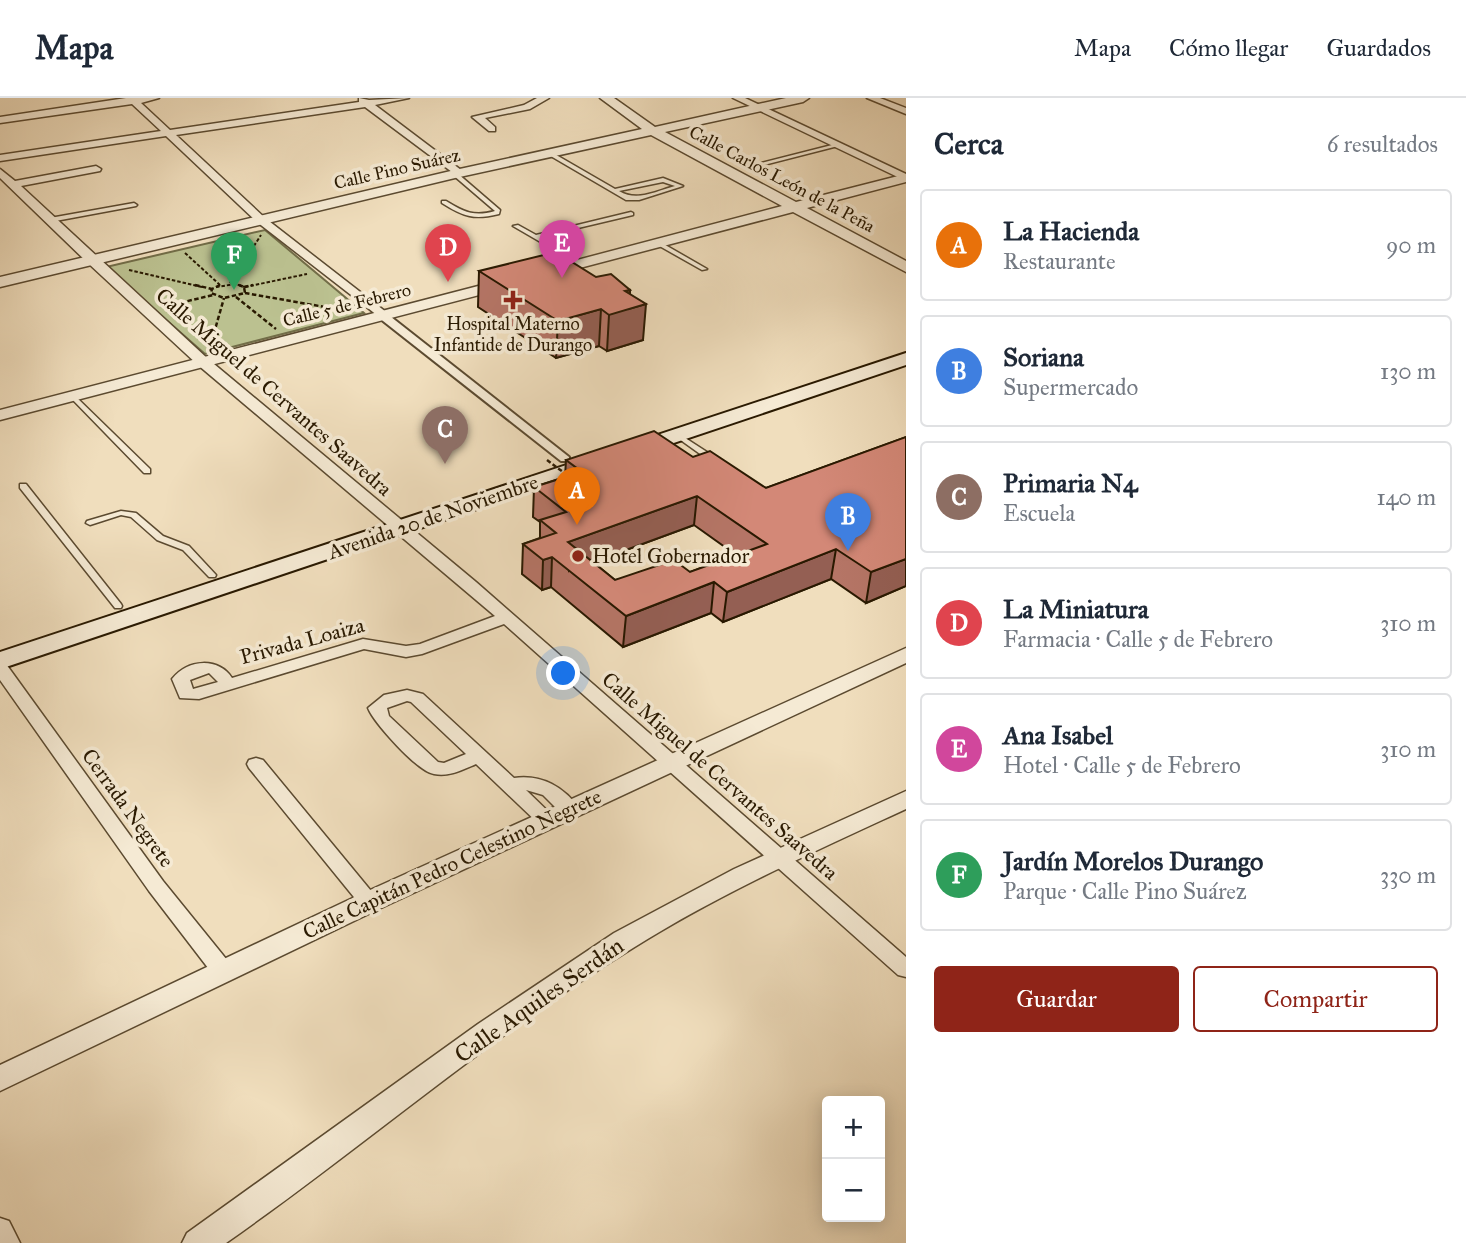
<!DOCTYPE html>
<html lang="es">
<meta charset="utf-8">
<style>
body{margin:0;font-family:"IM FELL Great Primer",serif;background:#f6f6f7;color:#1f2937}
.controls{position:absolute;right:21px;bottom:21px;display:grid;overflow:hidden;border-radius:7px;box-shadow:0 4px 18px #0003}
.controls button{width:63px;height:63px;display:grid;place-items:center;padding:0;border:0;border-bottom:2px solid #e0e1e3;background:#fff;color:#1f2937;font:35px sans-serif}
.you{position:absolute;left:564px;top:576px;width:24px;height:24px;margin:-18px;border:5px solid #fff;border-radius:50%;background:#1a73e8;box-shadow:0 0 0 10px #1a73e833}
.badge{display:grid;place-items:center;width:46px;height:46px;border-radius:50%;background:#8f2418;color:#fff;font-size:23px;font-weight:700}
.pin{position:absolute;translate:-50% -58px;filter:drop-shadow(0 2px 4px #0008)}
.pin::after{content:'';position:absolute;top:37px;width:24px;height:21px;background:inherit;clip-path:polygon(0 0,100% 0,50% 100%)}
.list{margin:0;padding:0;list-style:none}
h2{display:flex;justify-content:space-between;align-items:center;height:91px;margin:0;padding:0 28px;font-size:30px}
h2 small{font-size:23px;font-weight:400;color:#747a83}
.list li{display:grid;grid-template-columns:46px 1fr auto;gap:21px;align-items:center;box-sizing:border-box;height:112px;margin:0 14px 14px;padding:0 14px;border:2px solid #e0e1e3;border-radius:7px}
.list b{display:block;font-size:26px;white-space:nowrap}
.list p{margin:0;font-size:23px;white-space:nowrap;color:#747a83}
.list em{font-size:23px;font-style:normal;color:#747a83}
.actions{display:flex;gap:14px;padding:21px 28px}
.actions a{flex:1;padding:16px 0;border:2px solid #8f2418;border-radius:7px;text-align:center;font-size:24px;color:#8f2418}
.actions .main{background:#8f2418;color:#fff}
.map{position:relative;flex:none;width:906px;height:1145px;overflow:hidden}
header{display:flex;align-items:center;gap:42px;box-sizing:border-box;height:98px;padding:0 35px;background:#fff;border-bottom:2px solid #e0e1e3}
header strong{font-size:33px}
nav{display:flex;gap:38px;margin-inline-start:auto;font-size:24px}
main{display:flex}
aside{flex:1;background:#fff}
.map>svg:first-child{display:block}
.green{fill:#bbc190;stroke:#726d48;stroke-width:2}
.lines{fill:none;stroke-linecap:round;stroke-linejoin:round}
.service-casing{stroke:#5b4a30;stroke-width:3}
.pedestrian-casing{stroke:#5b4a30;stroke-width:4}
.minor-casing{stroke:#5b4a30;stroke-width:3}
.tertiary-casing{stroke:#5b4a30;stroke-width:3}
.secondary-casing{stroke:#291901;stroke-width:4}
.path-far1{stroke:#291901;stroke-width:2;stroke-dasharray:3.5 2;stroke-linecap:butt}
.path{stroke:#291901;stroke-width:2.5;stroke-dasharray:4.5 2.5;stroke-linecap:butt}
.service{fill:#f5ead4;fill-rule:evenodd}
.pedestrian{fill:#f5ead4;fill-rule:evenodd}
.minor{fill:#f5ead4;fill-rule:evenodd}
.tertiary{fill:#f5ead4;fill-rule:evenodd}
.secondary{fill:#f5ead4;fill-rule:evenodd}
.path-bridge{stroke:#291901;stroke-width:2.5;stroke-dasharray:4.5 2.5;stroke-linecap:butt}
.wall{fill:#b57566;stroke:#291901;stroke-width:2;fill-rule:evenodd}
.shaded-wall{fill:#945f53;stroke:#291901;stroke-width:2}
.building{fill:#d38877;stroke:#291901;stroke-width:2;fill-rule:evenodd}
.poi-dot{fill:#8f2418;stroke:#f5ead4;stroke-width:2.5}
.labels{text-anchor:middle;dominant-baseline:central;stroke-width:7;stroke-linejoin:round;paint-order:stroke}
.far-street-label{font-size:18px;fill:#291901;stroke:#f5ead4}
.far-poi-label{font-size:18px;fill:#291901;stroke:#f5ead4}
.street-label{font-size:21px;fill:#291901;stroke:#f5ead4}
.poi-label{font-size:21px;fill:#291901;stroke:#f5ead4;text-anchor:start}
.near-street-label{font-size:24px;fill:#291901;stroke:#f5ead4}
</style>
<header>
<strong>Mapa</strong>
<nav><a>Mapa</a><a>Cómo llegar</a><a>Guardados</a></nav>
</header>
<main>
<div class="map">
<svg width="906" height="1145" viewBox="0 0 906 1145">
<rect width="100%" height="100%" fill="#f0debd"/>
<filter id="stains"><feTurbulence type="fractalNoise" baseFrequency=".00286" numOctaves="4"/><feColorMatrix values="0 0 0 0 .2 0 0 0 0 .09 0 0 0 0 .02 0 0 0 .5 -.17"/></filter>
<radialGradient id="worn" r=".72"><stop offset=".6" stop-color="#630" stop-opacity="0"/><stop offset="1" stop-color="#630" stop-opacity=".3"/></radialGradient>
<path class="green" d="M265,132l99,83 -159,41 -99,-87z"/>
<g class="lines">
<g class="service-casing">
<path id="service" d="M836,46l2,1v1l-82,21 -3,-2z
M551,54l64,37 48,-11 20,8 -44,14h-13l-77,-45 -1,-1zM663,84l12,4c-19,5 -38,16 -56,5z
M453,75h4l43,37 -1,4c-25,6 -35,3 -57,-11v-2h4c18,11 28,16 49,10l-42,-36z
M134,105l3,2 -1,1 -86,16 -3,-2 3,-2z
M631,114l2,1v2l-93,22 44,26v2l-2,1 -69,-40 5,-1 18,10z
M656,144h4l47,27 -5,1 -46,-26z
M72,296l2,1 76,74v4h-6l-74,-76v-2z
M677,335l2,1 31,20 -4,2h-3l-28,-20 -2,-1z
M20,386h6l95,120 1,2 -1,2h-6l-95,-120z
M121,413l15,2 27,23 26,10 27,29 -1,2h-6l-26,-27 -26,-10 -26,-23 -10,-2 -31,10 -4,-2 1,-2z"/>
</g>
<g class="pedestrian-casing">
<path id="pedestrian" d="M378,215h8l183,144v4h-8l-183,-144z"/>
</g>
<g class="minor-casing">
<path id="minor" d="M126,0h33l-18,5 29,27 189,-28v-4l10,2 40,-2 -34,7 90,68 -9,2 -91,-68 -189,28 89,83 121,94 2,3 -6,4 -125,-97 -91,-86 -166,25v-6l161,-24 -29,-27 -132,19v-6z
M537,0h12l-19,11 -45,9 10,9v4h-6l-17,-14 52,-12z
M733,0h12l161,76v7z
M867,0h13l26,10v6z
M96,68l5,3 -1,2 -79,15 187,173 268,223 430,375v20l-8,-2 -394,-351 -82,30 -16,3 -42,-8 -165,50 -19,-1 -8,-19c16,-20 46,-22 60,-1l131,-39 43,7 14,-2 75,-28 -297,-251 -109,-101 -89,-86v-9l15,12zM209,575l9,9 -25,7 -3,-9z
M0,565l6,1 157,217 68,84 3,6 -3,6 -8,2 -8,-2 -66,-86 -149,-211z
M407,592l16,4 91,84c27,-4 51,9 66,32l-3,5h-14l-20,-20 -17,-5 31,30 -3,5h-14l-64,-61c-14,6 -27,13 -42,10 -16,-2 -60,-51 -66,-66l16,-13zM407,603l4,1 55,52 -22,9 -6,-1 -49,-46 -2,-8z
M256,660l7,2 113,137 3,5 -3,5 -7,2 -7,-2 -113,-139 -2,-4 2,-4z
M0,1120l9,3 11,22h-20z"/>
</g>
<g class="tertiary-casing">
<path id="tertiary" d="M600,0h14l41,29 131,-29h23l-6,4 -138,30 131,70 110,-28v8l-99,26 99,53v11l-113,-60 -240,63h-10l-3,-3 3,-3 239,-63 -131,-71 -196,43 -455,109v-10l455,-107 187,-41z
M509,180l8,5 -3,3 -514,134v-10z
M906,550v15l-527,246 -379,182v-26l359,-170z
M906,693v18c-93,43 -187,85 -273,139 -143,88 -270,199 -407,295h-44l5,-10 291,-209 136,-91 120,-64z"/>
</g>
<g class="secondary-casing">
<path id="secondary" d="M906,255v12l-906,304v-17z"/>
</g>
<path class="path-far1" d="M185,155l35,32
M129,172l73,17
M230,185l31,-48
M216,189l20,-3 8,3
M245,189l62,-13"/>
<path class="path" d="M195,187l17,4
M220,187l-8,4 -1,4 13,5 21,-5 -1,-6 -5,-2
M244,189l9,-2
M245,195l97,17
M236,199l40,32
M167,208l46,-11
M210,249l14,-49"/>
<use href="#service" class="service"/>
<use href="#pedestrian" class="pedestrian"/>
<use href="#minor" class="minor"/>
<use href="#tertiary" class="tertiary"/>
<use href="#secondary" class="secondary"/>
<path class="path-bridge" d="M547,362l20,15"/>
</g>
<path class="wall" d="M479,173l117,6 34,13v4l13,46 -36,11 -8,-5 -43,12 -78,-51z
M906,339v149l-40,17 -35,-24 -108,43 -12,-9 -88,34 -72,-60 -9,3 -20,-16 1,-30 17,-6v-16l-7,-5 1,-30 31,-10 1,-17 127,-3 73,31zM694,427l42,30 -46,17 -75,8 -22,-18z"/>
<path class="shaded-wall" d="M630,192l-1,19 17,-5 -3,36 -36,11 2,-36 16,-24z
M601,211l-2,37 -43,12 2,-37z
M697,398l-3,29 -125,46 -1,-29z
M836,451l-5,30 -108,43 4,-30z
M552,459l-1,30 -9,3 1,-30z
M906,461v27l-40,17 5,-31z
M714,484l-3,31 -88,34 3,-31z"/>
<path class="building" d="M556,154l40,25 15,-3 19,16 -5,1 21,13 -37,11 -8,-6 -43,12 -79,-50z
M654,333l39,26 17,-6 56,37 140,-51v122l-35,13 -35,-23 -109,43 -13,-10 -88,34 -74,-59 -9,3 -20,-16 33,-11 -16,-13 26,-8 -32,-25 48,-15 -16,-12zM697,398l70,48 -77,28 -16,-12 -59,20 -47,-38z"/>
<g class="poi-dot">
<path d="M509.5 191.5h7v7h7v7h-7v7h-7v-7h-7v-7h7z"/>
<circle cx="578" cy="458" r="7"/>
</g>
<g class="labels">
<g class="far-street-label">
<text transform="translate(397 71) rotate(-13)">Calle Pino Suárez</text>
<text transform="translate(782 81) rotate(28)">Calle Carlos León de la Peña</text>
<text transform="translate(347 207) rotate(-14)">Calle 5 de Febrero</text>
</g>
<g class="far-poi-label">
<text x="513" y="226">Hospital Materno<tspan x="513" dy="21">Infantide de Durango</tspan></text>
</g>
<g class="street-label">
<text transform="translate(274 294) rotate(41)">Calle Miguel de Cervantes Saavedra</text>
<text transform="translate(433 419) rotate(-19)">Avenida 20 de Noviembre</text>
<text transform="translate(302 543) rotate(-15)">Privada Loaiza</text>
<text transform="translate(720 678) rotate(41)">Calle Miguel de Cervantes Saavedra</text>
<text transform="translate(128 710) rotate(54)">Cerrada Negrete</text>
<text transform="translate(452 766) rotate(-25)">Calle Capitán Pedro Celestino Negrete</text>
</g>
<g class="poi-label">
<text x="592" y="458">Hotel Gobernador</text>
</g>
<g class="near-street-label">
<text transform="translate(539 902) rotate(-35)">Calle Aquiles Serdán</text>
</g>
</g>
<rect width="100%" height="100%" filter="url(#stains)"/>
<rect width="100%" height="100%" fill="url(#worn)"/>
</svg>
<div class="controls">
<button>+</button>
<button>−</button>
</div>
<div class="you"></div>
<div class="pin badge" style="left:577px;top:427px;background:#e8710a">A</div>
<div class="pin badge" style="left:848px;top:453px;background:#3f7fe0">B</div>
<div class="pin badge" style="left:445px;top:366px;background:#8d6e63">C</div>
<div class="pin badge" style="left:448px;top:184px;background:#e0444e">D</div>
<div class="pin badge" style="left:562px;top:180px;background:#d1479c">E</div>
<div class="pin badge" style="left:234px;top:192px;background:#2e9e5b">F</div>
</div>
<aside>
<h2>Cerca<small>6 resultados</small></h2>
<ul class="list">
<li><span class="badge" style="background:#e8710a">A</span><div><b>La Hacienda</b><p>Restaurante</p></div><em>90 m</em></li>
<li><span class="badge" style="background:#3f7fe0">B</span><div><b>Soriana</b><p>Supermercado</p></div><em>130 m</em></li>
<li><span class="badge" style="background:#8d6e63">C</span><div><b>Primaria N4</b><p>Escuela</p></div><em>140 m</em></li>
<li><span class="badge" style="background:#e0444e">D</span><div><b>La Miniatura</b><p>Farmacia · Calle 5 de Febrero</p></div><em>310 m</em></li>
<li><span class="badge" style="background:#d1479c">E</span><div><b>Ana Isabel</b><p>Hotel · Calle 5 de Febrero</p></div><em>310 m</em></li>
<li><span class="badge" style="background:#2e9e5b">F</span><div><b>Jardín Morelos Durango</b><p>Parque · Calle Pino Suárez</p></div><em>330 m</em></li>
</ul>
<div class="actions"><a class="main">Guardar</a><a>Compartir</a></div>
</aside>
</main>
